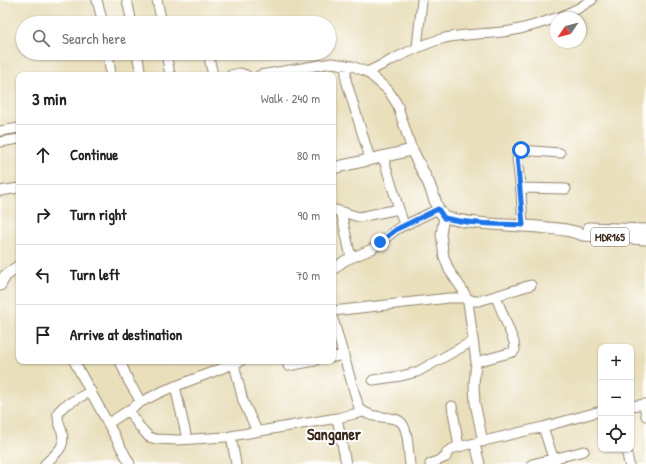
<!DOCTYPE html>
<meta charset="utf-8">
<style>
body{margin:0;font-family:"Patrick Hand",sans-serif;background:#f2f2f2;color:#222}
.controls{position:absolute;right:12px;bottom:12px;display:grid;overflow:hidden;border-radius:8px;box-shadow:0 1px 3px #0004}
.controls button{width:36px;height:36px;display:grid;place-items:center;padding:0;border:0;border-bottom:1px solid #e0e0e0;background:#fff;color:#222;font:20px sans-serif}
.compass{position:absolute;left:550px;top:12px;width:36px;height:36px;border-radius:50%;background:#fff;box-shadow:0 1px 3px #0004;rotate:235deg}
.stop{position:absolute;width:12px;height:12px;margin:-9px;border:3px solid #1a73e8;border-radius:50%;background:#fff}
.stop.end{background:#1a73e8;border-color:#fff;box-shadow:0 1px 4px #0008}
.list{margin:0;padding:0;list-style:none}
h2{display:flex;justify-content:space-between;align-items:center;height:52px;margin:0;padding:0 16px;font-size:17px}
h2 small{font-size:13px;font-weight:400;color:#767676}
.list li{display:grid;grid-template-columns:26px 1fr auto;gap:12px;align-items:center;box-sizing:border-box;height:60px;padding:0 16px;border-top:1px solid #e0e0e0}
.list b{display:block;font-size:15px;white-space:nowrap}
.list em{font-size:13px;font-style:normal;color:#767676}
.icon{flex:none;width:22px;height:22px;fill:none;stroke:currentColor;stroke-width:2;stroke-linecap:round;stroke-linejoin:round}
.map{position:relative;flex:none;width:646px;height:464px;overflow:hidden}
.search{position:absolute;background:#fff;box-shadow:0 1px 3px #0004;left:16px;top:16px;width:320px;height:44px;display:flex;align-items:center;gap:10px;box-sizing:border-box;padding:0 14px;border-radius:22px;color:#767676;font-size:15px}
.panel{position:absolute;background:#fff;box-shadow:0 1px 3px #0004;left:16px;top:72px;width:320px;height:292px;border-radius:8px}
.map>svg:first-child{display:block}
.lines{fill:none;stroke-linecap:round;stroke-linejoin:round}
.minor-casing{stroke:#92846c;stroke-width:11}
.major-casing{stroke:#92846c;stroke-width:13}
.minor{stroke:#fff;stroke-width:9}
.major{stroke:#fff;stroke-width:11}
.route{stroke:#1a73e8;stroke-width:5}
.labels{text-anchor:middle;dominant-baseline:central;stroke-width:4;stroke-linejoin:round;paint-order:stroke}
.shield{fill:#fff;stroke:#766a62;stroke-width:1}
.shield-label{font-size:11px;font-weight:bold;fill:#3b2a1e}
.district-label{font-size:16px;font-weight:bold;fill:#3b2a1e;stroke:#fff}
</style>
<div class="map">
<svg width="646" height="464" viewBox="0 0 646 464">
<rect width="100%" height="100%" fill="#fff"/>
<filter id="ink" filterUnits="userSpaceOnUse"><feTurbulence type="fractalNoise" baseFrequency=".025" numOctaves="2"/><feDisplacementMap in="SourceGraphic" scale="8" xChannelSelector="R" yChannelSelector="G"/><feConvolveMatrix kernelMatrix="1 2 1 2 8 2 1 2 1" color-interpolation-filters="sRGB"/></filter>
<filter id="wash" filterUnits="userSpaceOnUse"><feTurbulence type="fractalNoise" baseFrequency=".012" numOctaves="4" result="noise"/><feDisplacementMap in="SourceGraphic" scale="16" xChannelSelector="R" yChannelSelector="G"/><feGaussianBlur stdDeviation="0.9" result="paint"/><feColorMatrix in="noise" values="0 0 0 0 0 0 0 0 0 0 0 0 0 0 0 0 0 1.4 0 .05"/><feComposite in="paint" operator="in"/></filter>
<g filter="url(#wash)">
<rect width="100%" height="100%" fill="#e9dfbb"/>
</g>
<g filter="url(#ink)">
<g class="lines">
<g class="minor-casing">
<path id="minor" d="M97,0l6,23
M127,0l5,23
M157,0l5,23
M557,18l20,-9 15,-9
M174,23c9,-2 17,-5 25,0
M417,48l5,-48
M108,53l3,22
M137,53l4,22
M166,53l4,22
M208,53l5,22
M346,65v15l24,79
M367,72c24,-11 53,-28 78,-34 20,-4 39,-4 58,-6 18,-2 36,-8 53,-14
M231,75l9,-2 6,2
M260,75l72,-12 20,3 15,6 21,18 9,14 15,46
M0,131l19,-3
M0,142l19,-3
M383,157l21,68
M521,188l45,1
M0,191l19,-3
M335,210l4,2 3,4 9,42
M336,210l23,7 40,-8
M444,217l-3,17 3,23 5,13 13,19 5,9 2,11 7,53 -2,22 1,19 8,39
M523,225l-2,-32 -4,-35 1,-7 3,-1 39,3
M333,270l11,-9 28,-12 25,-20 41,-20
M333,311l116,-13h18l6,3h6l52,-16
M333,319l26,89c16,16 40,2 46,21 4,11 3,24 5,35
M333,357l11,-2
M74,361l56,103
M120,361l9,21 12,20
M476,362l37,-10 2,-2 -1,-8 -18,-45
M234,364l9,37 14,30
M288,366l27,-5
M373,380l28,-4 16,-4 56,-31
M175,386l12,53
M644,404l2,12
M452,406l7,41
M631,406l15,-2
M128,410l11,16 10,11 7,2 22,1 47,-3 112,-19 26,-6
M337,418l9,46
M109,423l32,-21 22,-11 78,-30
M543,427l12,37
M231,436l5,28
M475,444l5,20
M626,449l3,15
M45,464c13,-13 22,-16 16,-36 -2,-5 -4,-10 -3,-16l6,-6 27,-15
M430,464l16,-7 1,-5 7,-4 89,-21 58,-16
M532,464l52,-13"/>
</g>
<g class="major-casing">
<path id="major" d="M333,168l79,-18 17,34 9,25 6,8c34,9 69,7 104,11 12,1 24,2 35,7l63,4
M589,228l57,2
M0,285l5,-9 14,-10"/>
</g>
<use href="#minor" class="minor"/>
<use href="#major" class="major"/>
</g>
</g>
<g class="lines" filter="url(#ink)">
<path class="route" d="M380,242l17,-13 41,-20 6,9c26,6 52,6 79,7l-6,-70 1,-4 3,-1"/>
</g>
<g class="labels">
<rect class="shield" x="591" y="228" width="38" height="18" rx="3"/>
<g class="shield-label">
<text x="610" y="237">MDR165</text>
</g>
<g class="district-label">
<text x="334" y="434">Sanganer</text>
</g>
</g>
</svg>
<div class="controls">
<button>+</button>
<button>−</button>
<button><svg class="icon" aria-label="locate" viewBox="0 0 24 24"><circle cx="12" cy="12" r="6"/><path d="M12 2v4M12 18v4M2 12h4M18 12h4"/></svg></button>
</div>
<svg class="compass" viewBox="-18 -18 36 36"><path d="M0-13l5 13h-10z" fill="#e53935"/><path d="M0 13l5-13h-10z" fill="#767676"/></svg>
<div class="stop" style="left:521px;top:150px"></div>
<div class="stop end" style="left:380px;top:242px"></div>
<div class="search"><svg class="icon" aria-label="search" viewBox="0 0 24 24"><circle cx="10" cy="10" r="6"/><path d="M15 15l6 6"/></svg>Search here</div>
<section class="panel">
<h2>3 min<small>Walk · 240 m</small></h2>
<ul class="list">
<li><svg class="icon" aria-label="ahead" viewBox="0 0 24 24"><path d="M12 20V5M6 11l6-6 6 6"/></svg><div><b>Continue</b></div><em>80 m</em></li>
<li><svg class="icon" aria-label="right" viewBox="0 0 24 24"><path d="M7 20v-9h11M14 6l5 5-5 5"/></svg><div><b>Turn right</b></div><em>90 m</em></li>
<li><svg class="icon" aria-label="left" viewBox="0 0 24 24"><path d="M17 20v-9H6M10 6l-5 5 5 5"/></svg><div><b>Turn left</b></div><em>70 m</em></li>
<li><svg class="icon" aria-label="arrive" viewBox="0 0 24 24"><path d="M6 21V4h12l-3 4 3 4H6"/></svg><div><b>Arrive at destination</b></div></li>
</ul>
</section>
</div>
